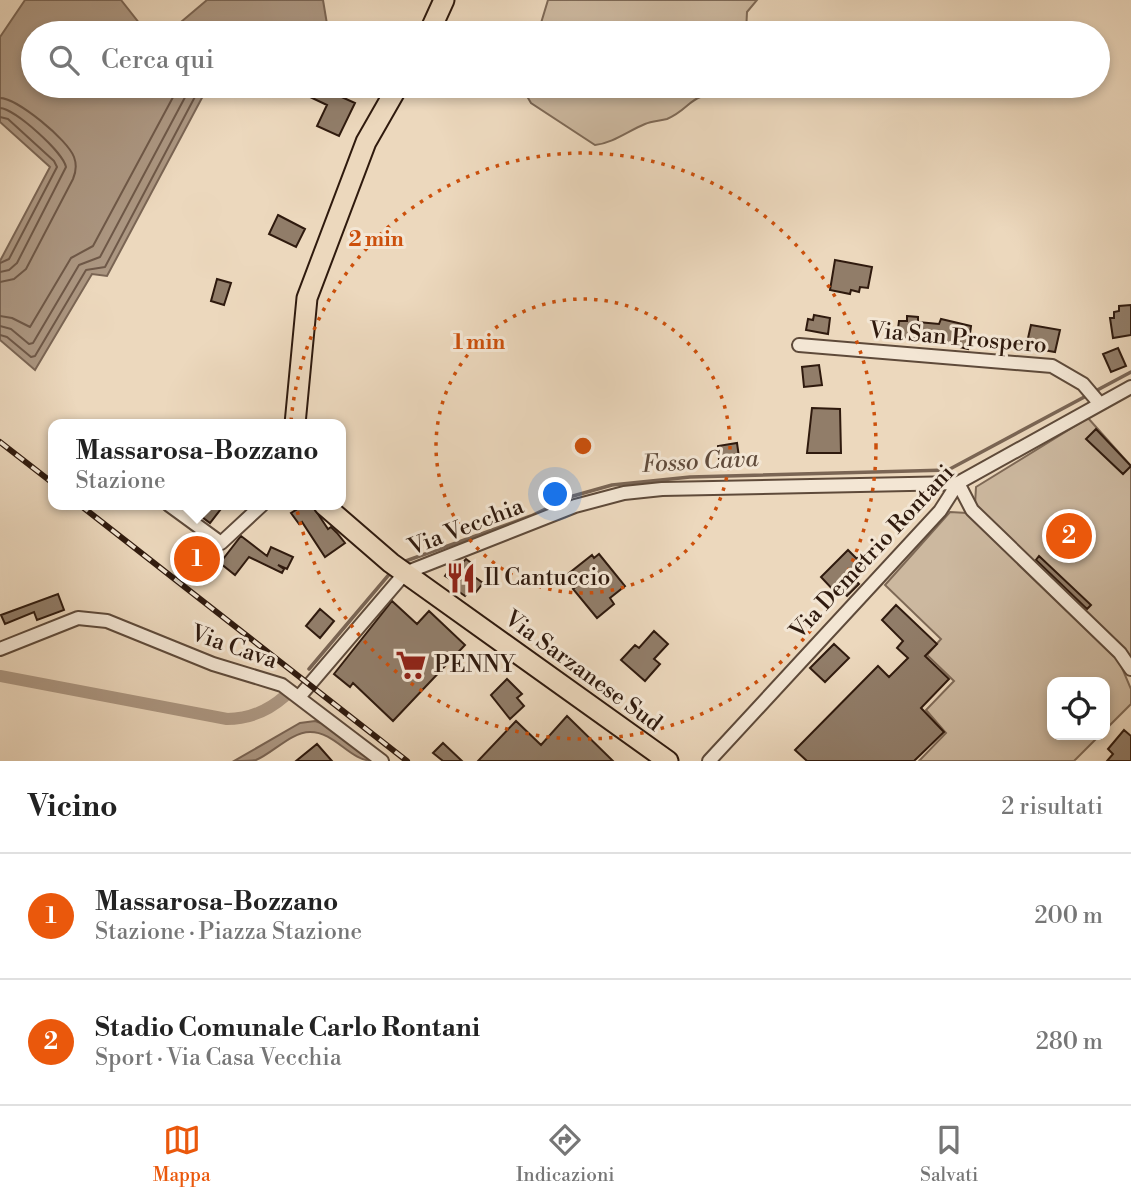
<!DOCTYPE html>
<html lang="it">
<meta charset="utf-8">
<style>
body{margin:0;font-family:"Libre Bodoni",serif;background:#f6f6f6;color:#222}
.controls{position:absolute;right:21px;bottom:21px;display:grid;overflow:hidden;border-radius:14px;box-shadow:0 4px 10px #0003}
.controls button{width:63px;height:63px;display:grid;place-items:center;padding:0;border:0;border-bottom:2px solid #e0e0e0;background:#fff;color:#222;font:35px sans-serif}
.you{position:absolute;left:556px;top:495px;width:24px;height:24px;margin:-18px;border:5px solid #fff;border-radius:50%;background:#1a73e8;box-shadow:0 0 0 10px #1a73e833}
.badge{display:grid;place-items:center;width:46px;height:46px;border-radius:50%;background:#ea580c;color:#fff;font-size:23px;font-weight:700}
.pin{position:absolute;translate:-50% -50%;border:4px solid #fff;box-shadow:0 2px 7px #0006}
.popup{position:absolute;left:48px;top:419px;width:298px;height:91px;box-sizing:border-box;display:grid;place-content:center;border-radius:14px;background:#fff;filter:drop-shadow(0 2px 5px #0005);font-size:23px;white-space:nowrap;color:#767676}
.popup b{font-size:26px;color:#222}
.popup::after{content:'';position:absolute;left:50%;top:100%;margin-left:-14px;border:14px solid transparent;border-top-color:#fff}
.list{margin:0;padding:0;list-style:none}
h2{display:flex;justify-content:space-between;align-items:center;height:91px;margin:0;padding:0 28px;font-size:30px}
h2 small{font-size:23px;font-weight:400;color:#767676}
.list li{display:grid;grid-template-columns:46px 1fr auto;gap:21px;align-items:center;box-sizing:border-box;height:126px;padding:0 28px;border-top:2px solid #e0e0e0}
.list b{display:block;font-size:26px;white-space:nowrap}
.list p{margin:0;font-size:23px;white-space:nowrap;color:#767676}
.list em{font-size:23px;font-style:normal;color:#767676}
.icon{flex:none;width:38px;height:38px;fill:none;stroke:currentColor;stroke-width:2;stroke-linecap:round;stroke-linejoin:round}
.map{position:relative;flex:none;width:1131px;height:761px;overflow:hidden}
.search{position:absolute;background:#fff;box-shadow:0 4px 10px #0003;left:21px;right:21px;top:21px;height:77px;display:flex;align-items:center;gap:18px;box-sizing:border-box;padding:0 24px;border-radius:38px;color:#767676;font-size:26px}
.sheet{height:343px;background:#fff}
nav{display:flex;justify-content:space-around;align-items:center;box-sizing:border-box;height:98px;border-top:2px solid #e0e0e0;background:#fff;font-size:19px;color:#767676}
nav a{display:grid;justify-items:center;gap:4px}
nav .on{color:#ea580c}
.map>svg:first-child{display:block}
.green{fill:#ccb89f;stroke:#7e6956;stroke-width:2}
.water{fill:#ac9782;stroke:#7a6554;stroke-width:2}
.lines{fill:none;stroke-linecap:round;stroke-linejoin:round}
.shore{stroke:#6e5848;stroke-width:2}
.stream{stroke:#7a6554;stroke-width:3.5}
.canal{stroke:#ac9782;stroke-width:12}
.building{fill:#917d69;stroke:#2f1a0e;stroke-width:2}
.street-casing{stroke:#5e4a3a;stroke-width:16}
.primary-casing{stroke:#2f1a0e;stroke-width:23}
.street{stroke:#f3e6d4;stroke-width:12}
.primary{stroke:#ecd8bd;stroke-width:19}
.rail-casing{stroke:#2f1a0e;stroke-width:6}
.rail{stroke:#f3e6d4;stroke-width:3.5;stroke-dasharray:10;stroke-linecap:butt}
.ring{fill:none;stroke:#cc500c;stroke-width:3.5;stroke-dasharray:3.5 7}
.labels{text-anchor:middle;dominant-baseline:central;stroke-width:6;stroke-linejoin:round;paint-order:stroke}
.street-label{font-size:23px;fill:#2f1a0e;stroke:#f3e6d4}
.poi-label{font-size:23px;fill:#2f1a0e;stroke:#f3e6d4;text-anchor:start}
.water-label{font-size:24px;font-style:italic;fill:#614c3c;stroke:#f3e6d4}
.centre{fill:#cc500c;stroke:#f3e6d4;stroke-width:3.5}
.ring-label{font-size:21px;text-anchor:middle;font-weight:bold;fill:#cc500c;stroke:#f3e6d4;stroke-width:6;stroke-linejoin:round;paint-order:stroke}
</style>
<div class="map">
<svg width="1131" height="761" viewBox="0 0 1131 761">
<rect width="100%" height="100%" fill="#ecd8bd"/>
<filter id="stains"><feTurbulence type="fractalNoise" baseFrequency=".00286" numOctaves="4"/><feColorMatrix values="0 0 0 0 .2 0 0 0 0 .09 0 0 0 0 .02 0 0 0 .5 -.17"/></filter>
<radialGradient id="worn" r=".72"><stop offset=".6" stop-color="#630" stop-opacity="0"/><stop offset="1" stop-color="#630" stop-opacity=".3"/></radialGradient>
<path class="green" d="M548,0h209l-10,12 -1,21h-208z
M521,86h215l-11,10c-36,-5 -32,12 -58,23 -7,2 -15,2 -22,5 -17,7 -32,19 -50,21l-64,-42z
M1088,418l43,48v194l-156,-155 1,-18z
M950,512l17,1 150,143 14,33v15l-26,26v-48h-53v53h48l-26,26h-155l27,-28 -20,-23 28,-29 -27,-26 14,-16 -56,-54z"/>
<path class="water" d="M25,0h96l26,33h-114v53h191l-20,8 -97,182 -15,-2 -57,96 -35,-30v-79l50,-94 -50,-45v-85z
M207,0h116l5,30 -2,3h-158z
M315,721l14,5 45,35c-25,0 -38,-29 -64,-29 -19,0 -37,21 -54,28 -6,1 -15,1 -22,1l66,-38z"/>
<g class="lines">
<path class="shore" d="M0,98c17,0 68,42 74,59 3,8 2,15 -1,22l-47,90 -12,10 -14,3
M0,108c15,1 63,44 66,59l-49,96 -8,7 -9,2
M0,117l8,2 46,42 3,6 -48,92 -9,4
M0,316l12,2 18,9 41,-69 22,-12 86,-160
M0,326l11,3 18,15 4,-1 46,-78 21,-8 91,-171
M0,335l7,2 24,20 4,-1 51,-86 19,-3 93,-176 8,-5"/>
<path class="stream" d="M403,562l128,-46 42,-20 39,-11 78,-8 258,-7 183,-98
M309,669l83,-98"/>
<path class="canal" d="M0,676l227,43c22,0 41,-8 58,-23"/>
</g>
<path class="building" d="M287,86h39l-2,3 31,14 -16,33 -22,-10 10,-21z
M278,215l27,14 -9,18 -27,-13z
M835,260l37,7 -4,21 -8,-1 -1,5 -8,-2 -1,4 -20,-4z
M217,279l14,4 -7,22 -13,-4z
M1131,305v30l-18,3 -3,-20h4v-6l5,-1v-5z
M814,315l16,3 -2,16 -22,-4 2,-11 5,1z
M907,316l11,1v5l21,2 2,-5 30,7 -3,23 -34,-8 -37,-4 2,-16h8z
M1031,325l29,5 -5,22 -29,-5z
M1118,348l8,18 -15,6 -8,-18z
M819,365l3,20 -18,2 -2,-20z
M812,408l28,1 1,44h-34z
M1096,429l35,37 -8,8 -37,-35z
M737,443l3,21 -13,1 -1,-6 -7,1 -1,-14z
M186,505h38l-14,18z
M304,505h8l16,24 3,-2 6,6 8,10 -20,14 -23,-35 -3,2 -8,-11z
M241,536l26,20 4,-9 22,10 -6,12 -9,-4 6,4 -2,4 -33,-16 -14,18 -15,-12z
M193,542l21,17 -13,16 -21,-17z
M848,550l9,9 6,-6 9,8 -18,18 5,5 -12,12 -8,-7 -3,4 -15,-16z
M599,554l26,32 -15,12 4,6 -17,14 -24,-29 4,-3 -9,-12 24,-19 2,3z
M1039,556l52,49 -4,4 -51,-49z
M466,559l8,6 -5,8 14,10 -7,9 -5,-3 -6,7 -13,-9 3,-5 -10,-6 9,-13 5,3z
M58,594l6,16 -27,10 -3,-8 -29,12 -4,-9z
M392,601l25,23 12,-13 36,34 -72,76 -40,-38 -3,4 -16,-13z
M896,605l41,39 -12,12 24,23 -28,29 23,24 -30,29h-107l-12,-11 83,-84 11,11 19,-19 -11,-10 6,-7 -21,-21z
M320,609l14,12 -14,17 -14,-12z
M654,631l14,13 -14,15 6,5 -15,17 -24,-21 14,-15 4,3z
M834,644l15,14 -24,24 -15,-14z
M507,679l15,15 -5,4 7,8 -14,13 -19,-24z
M567,716l46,45h-135l38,-40 25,24z
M1124,730l7,6v25h-24l6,-7 -5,-5z
M443,743l19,18h-19l-10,-8z
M317,744l15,17h-36z"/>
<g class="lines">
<g class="street-casing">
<path id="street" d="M799,345l253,21 31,18 17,20
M169,505l52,38 41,-38
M0,649l78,-31 29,3 106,43 69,21 100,76
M299,697l106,-124 170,-67 49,-13 38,-4 296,-6 14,27 148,143 11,16
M709,761l231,-250 18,-28 173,-96"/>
</g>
<g class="primary-casing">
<path id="primary" d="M429,33l15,-33
M295,424l12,-126 59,-156 32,-56
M324,505l67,58 277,198"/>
</g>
<use href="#street" class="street"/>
<use href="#primary" class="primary"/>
<g class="rail-casing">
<path id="rail" d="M0,442l54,42
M80,505l327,256"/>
</g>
<use href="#rail" class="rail"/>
</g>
<g class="ring">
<circle cx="583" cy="446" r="147"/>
<circle cx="583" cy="446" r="293"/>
</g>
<defs>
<g id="restaurant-bare" transform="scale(2.415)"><path d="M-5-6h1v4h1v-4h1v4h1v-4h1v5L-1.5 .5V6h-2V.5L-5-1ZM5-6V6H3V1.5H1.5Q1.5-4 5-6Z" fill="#8f2418" stroke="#f3e6d4" stroke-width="2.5" paint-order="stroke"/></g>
<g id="supermarket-bare" transform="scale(2.415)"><path d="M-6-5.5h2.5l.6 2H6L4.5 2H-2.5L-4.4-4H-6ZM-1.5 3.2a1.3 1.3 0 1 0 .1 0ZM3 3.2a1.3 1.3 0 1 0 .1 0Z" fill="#8f2418" stroke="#f3e6d4" stroke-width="2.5" paint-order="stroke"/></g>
</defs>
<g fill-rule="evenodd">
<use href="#restaurant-bare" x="461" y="578"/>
<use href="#supermarket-bare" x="411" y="665"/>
</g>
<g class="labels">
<g class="street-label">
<text transform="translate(958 338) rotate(5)">Via San Prospero</text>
<text transform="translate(466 527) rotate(-21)">Via Vecchia</text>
<text transform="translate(872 552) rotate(-47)">Via Demetrio Rontani</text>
<text transform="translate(234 647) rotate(19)">Via Cava</text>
<text transform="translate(583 671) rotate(36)">Via Sarzanese Sud</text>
</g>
<g class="poi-label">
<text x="484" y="578">Il Cantuccio</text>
<text x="434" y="665">PENNY</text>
</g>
<g class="water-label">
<text transform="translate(700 462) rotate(-3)">Fosso Cava</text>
</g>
</g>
<circle cx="583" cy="446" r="10" class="centre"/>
<g class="ring-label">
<text x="376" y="246">2 min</text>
<text x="479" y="349">1 min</text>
</g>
<rect width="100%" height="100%" filter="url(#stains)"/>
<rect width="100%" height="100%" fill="url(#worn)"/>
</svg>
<div class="controls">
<button><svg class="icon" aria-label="locate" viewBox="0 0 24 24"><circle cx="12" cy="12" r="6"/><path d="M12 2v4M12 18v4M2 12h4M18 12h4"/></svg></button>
</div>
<div class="you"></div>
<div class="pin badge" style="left:197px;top:559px">1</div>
<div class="popup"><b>Massarosa-Bozzano</b>Stazione</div>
<div class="pin badge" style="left:1069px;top:536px">2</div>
<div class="search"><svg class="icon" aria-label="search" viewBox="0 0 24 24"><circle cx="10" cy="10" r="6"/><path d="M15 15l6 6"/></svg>Cerca qui</div>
</div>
<section class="sheet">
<h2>Vicino<small>2 risultati</small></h2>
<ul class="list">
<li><span class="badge">1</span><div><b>Massarosa-Bozzano</b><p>Stazione · Piazza Stazione</p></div><em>200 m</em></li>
<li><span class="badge">2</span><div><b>Stadio Comunale Carlo Rontani</b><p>Sport · Via Casa Vecchia</p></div><em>280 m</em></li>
</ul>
</section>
<nav>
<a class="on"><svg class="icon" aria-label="map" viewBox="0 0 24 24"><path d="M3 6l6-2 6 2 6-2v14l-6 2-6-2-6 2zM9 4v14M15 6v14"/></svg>Mappa</a>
<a><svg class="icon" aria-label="directions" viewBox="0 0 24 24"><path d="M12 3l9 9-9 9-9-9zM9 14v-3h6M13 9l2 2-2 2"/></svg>Indicazioni</a>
<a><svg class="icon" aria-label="saved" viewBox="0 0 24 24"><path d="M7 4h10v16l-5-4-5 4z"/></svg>Salvati</a>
</nav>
